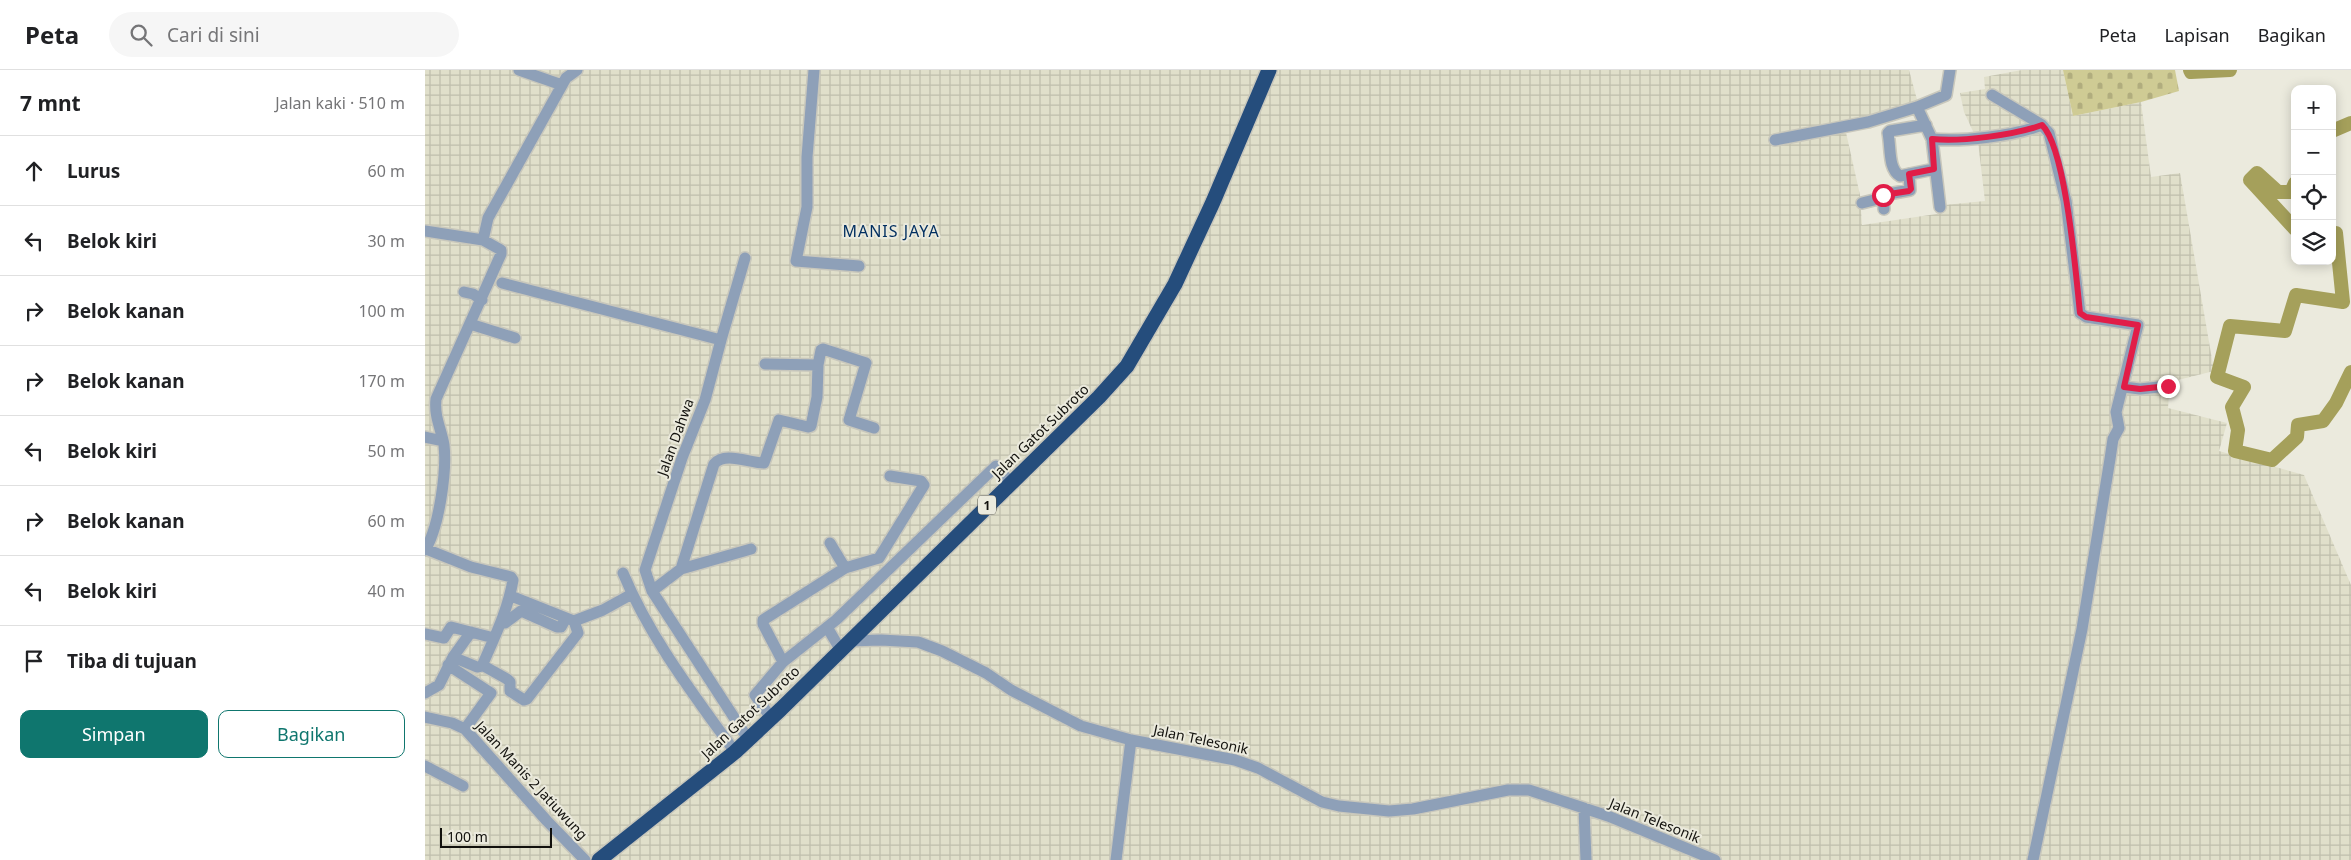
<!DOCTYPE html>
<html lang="id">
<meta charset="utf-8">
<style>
body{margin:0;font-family:"Noto Sans",sans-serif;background:#f6f6f6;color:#202124}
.controls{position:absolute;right:15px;top:15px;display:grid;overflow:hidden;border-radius:10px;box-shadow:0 2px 12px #0003}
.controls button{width:45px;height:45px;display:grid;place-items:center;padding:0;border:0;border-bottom:1px solid #e0e0e0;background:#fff;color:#202124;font:25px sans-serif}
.scale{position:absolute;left:15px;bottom:12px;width:112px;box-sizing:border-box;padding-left:5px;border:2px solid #12110d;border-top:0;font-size:14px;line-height:18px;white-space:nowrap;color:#12110d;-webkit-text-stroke:4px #ebeadd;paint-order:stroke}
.stop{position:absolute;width:15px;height:15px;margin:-11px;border:4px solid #e11d48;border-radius:50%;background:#fff}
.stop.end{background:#e11d48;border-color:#fff;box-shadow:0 1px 5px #0008}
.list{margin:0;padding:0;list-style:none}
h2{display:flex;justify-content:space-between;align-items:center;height:65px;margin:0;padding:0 20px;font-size:21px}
h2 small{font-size:16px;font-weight:400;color:#757577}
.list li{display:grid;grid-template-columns:32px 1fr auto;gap:15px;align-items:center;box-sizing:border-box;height:70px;padding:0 20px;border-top:1px solid #e0e0e0}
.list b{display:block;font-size:19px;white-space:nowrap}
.list em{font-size:16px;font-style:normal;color:#757577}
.actions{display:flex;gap:10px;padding:15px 20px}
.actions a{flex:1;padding:11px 0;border:1px solid #0f766e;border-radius:10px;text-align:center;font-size:18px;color:#0f766e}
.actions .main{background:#0f766e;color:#fff}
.icon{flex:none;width:28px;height:28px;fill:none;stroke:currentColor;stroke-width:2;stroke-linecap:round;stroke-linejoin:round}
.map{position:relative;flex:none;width:1926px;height:790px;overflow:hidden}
header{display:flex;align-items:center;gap:30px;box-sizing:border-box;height:70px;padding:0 25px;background:#fff;border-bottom:1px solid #e0e0e0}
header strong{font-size:24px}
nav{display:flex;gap:28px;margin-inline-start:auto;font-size:18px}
.search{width:350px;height:45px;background:#f6f6f6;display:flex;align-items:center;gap:12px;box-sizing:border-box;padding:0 18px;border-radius:28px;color:#757577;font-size:19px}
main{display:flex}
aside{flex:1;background:#fff}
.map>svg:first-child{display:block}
.industrial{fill:url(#industrial-grid)}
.cemetery{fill:url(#cemetery-stones)}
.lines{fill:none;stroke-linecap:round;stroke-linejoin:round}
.river{stroke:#a5a05b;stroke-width:14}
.minor-casing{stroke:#c8c7bc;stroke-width:14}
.highway-casing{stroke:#c8c7bc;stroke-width:18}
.minor{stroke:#8ea0b8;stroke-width:11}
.highway{stroke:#254d7c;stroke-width:15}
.route{stroke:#e11d48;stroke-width:6}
.labels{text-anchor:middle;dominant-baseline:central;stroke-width:4;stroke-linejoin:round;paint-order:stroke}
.shield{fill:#ebeadd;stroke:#53524b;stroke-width:1}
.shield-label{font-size:12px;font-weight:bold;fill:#12110d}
.street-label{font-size:14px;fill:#12110d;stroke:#ebeadd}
.quarter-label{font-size:16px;letter-spacing:1px;fill:#002e5f;stroke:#ebeadd}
</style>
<header>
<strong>Peta</strong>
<div class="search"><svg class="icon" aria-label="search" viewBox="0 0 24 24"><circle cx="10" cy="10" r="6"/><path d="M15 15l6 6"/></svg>Cari di sini</div>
<nav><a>Peta</a><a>Lapisan</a><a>Bagikan</a></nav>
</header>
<main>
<aside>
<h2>7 mnt<small>Jalan kaki · 510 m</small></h2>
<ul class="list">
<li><svg class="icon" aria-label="ahead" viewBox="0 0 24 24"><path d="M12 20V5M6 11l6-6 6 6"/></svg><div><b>Lurus</b></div><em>60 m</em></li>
<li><svg class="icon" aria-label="left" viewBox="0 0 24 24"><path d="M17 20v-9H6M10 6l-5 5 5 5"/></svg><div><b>Belok kiri</b></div><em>30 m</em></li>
<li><svg class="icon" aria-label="right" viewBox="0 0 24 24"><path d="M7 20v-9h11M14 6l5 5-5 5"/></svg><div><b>Belok kanan</b></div><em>100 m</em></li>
<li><svg class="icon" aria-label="right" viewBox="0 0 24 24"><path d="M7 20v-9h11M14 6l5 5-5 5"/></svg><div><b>Belok kanan</b></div><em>170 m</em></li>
<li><svg class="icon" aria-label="left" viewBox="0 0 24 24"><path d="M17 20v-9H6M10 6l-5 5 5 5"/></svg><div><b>Belok kiri</b></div><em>50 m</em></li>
<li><svg class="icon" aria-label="right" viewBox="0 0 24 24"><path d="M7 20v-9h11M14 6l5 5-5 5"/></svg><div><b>Belok kanan</b></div><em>60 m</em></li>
<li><svg class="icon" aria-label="left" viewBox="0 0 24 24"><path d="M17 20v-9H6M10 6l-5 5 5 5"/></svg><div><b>Belok kiri</b></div><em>40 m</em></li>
<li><svg class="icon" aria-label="arrive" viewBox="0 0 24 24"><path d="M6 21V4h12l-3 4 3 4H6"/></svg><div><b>Tiba di tujuan</b></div></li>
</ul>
<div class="actions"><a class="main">Simpan</a><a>Bagikan</a></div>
</aside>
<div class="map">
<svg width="1926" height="790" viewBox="0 0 1926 790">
<defs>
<pattern id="industrial-grid" width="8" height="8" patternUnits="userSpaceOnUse" patternTransform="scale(1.25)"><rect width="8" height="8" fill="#e0dfca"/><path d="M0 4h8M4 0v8" fill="none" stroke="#bfbeac"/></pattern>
<pattern id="cemetery-stones" width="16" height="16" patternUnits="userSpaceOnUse" patternTransform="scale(1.25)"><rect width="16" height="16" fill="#cfcb94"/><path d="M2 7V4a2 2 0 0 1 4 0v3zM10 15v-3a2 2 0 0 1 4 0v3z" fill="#b1ad7e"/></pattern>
</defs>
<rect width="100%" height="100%" fill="#ebeadd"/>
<path class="industrial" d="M0,0h1484l10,37 -74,21 15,67 2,30 81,-12 1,-8 41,-4 -7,-59 -14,-30 -4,-19 25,-4 -1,-12 38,-7h41l10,46 68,-14 10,75 29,-4 34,198 -44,11 -2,26 59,15 -8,28 85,24 47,110v275h-1926z"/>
<path class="cemetery" d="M1638,0h112l4,21 -38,11 -68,14z"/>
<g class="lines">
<path class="river" d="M1765,0l1,2 39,-2
M1907,61l19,-8
M1870,113l-4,9h-13l-21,-19 -7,7 45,49
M1907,163h4l7,69 -47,-7 -11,36 -55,-5 -13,51 27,10 -12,20 6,23 -3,21 37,9 25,-23 1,-12 25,-4 13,-18 15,-31"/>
<g class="minor-casing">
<path id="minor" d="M94,0l43,15
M389,0l-7,87v50l-11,54 63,5
M1567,25l50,30 7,8 17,68 14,112 6,4 52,8 -22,87 3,16 -6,11 -3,20 -28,170 -49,231
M1492,37l15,32c30,3 82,-3 110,-14
M1501,55l-36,6 -2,2c3,15 0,36 12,43l34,-7
M1507,69l8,68
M1350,70l93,-18 49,-15 29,-12 4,-25
M1437,133l20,-5
M1459,139l-1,-14 27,-5 -1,-16
M0,161l58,9 18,10v4l-65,145c-2,18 5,29 8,46 3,26 -5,83 -19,105
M58,170l5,-22 78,-140 11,-8
M77,213l219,57 -16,60 -23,58 -37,112 7,21 96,148
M39,222l9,2 9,6
M45,254l45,14
M296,270l24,-82
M393,295l3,-15 2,-1 43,14 -17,57 25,8
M1699,317l16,2 28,-3
M0,367l18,4
M405,473l15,25
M1,479l45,18 40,10 2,3c-5,30 -19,58 -31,86l-5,1 -24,-10
M256,499l33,-105c11,-13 35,-1 50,-1l15,-43 29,7 3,-1 6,-29 1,-32 -53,-1
M198,503c27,65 71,122 112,179
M227,521l29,-22 70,-20
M149,551l29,-11 29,-16
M76,553h4l16,-12 36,16h4l5,-9
M402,557l13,22
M0,564l19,4 7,-11 43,11
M424,571l32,-1 37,2 24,9 44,22 25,17 70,36 50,14 104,20 23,8 64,34 17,4 50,5 24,-2 95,-19h21l79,26 107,44
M358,592l-20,-38v-4l82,-52 34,-10 45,-73 -3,-4 -31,-5
M23,595l43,28 -26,36
M57,595l25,14 3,3v9l14,9 3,-1 51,-66 -4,-12 -63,-25
M0,623l14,-8 14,-28 18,-25
M0,647l27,6 13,6 82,92 38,39
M346,648l-16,-23 28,-33 53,-42 160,-154 14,16
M0,696l38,20
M1159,738l2,52
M691,790l15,-120"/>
</g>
<g class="highway-casing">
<path id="highway" d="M174,790l136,-108 46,-43 318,-312 28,-31 48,-82 38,-82 56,-132"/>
</g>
<use href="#minor" class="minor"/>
<use href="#highway" class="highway"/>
</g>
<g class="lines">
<path class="route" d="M1458,125l26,-4 2,-2 -2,-15 25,-5 -2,-30c29,3 83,-4 110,-14 24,23 34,151 38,188l6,4 52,8 -14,62 16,2 28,-3"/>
</g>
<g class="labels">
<rect class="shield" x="553" y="425.5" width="18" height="19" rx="4"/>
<g class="shield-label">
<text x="562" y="435">1</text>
</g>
<g class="street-label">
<text transform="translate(615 361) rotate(-44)">Jalan Gatot Subroto</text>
<text transform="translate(250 367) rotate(-70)">Jalan Dahwa</text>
<text transform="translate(325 642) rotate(-43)">Jalan Gatot Subroto</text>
<text transform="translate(776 669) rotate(12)">Jalan Telesonik</text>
<text transform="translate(107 710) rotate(47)">Jalan Manis 2 Jatiuwung</text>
<text transform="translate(1230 750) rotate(22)">Jalan Telesonik</text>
</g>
<g class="quarter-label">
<text x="466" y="161">MANIS JAYA</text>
</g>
</g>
</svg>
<div class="controls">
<button>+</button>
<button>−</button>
<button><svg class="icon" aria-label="locate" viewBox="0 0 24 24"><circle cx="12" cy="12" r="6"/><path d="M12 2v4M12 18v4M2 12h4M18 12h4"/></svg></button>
<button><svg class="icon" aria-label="layers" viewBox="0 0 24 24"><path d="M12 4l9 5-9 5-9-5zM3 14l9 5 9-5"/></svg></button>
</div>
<div class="scale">100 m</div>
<div class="stop" style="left:1458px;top:125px"></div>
<div class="stop end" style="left:1743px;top:316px"></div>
</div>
</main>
